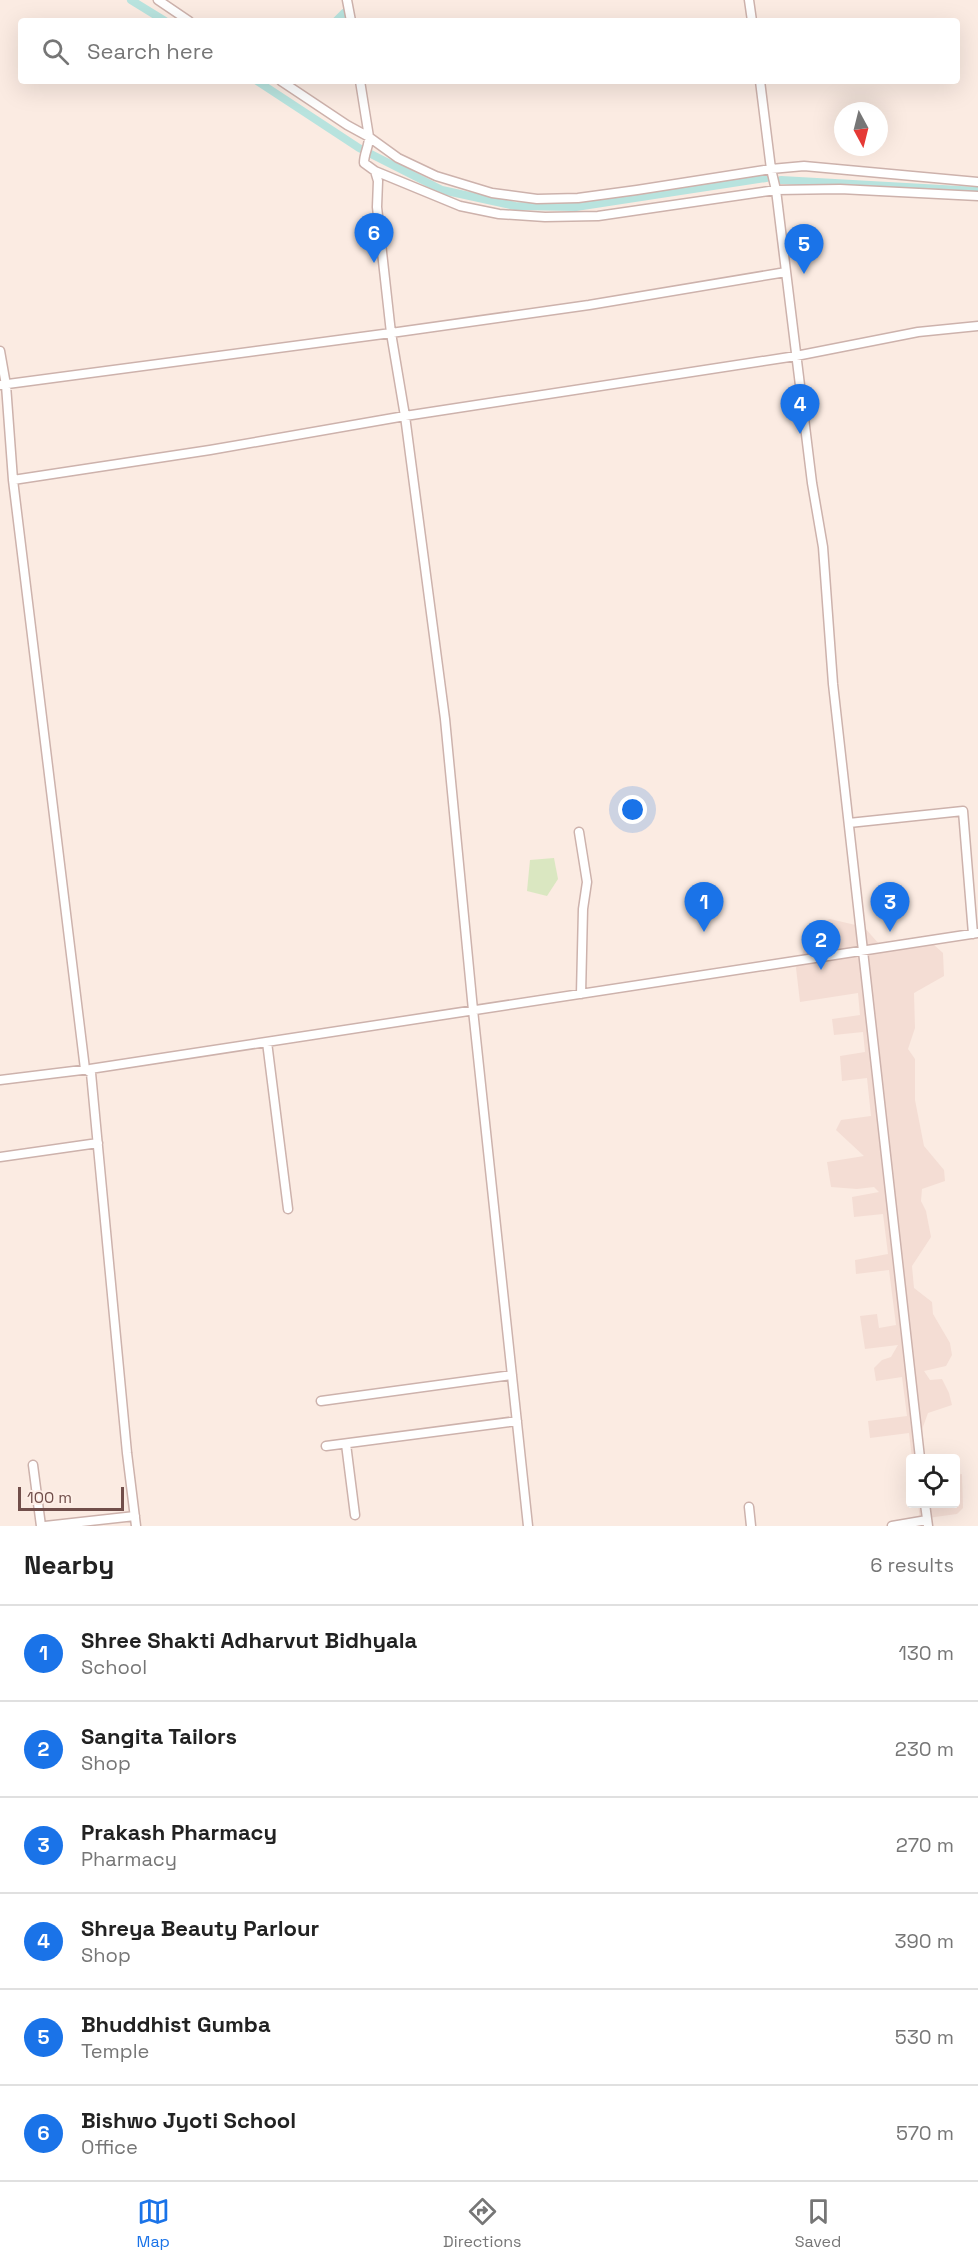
<!DOCTYPE html>
<style>
body{margin:0;font-family:"Space Grotesk",sans-serif;background:#f2f2f2;color:#222}
.controls{position:absolute;right:18px;bottom:18px;display:grid;overflow:hidden;border-radius:6px;box-shadow:0 6px 24px #0002}
.controls button{width:54px;height:54px;display:grid;place-items:center;padding:0;border:0;border-bottom:2px solid #e0e0e0;background:#fff;color:#222;font:30px sans-serif}
.compass{position:absolute;left:834px;top:102px;width:54px;height:54px;border-radius:50%;background:#fff;box-shadow:0 6px 24px #0002;rotate:173deg}
.scale{position:absolute;left:18px;bottom:15px;width:106px;box-sizing:border-box;padding-left:6px;border:3px solid #714e4a;border-top:0;font-size:16px;line-height:21px;white-space:nowrap;color:#714e4a;-webkit-text-stroke:4px #feefe7;paint-order:stroke}
.you{position:absolute;left:633px;top:810px;width:21px;height:21px;margin:-15px;border:4px solid #fff;border-radius:50%;background:#1a73e8;box-shadow:0 0 0 9px #1a73e833}
.badge{display:grid;place-items:center;width:39px;height:39px;border-radius:50%;background:#1a73e8;color:#fff;font-size:20px;font-weight:700}
.pin{position:absolute;translate:-50% -50px;filter:drop-shadow(0 2px 3px #0008)}
.pin::after{content:'';position:absolute;top:32px;width:21px;height:18px;background:inherit;clip-path:polygon(0 0,100% 0,50% 100%)}
.list{margin:0;padding:0;list-style:none}
h2{display:flex;justify-content:space-between;align-items:center;height:78px;margin:0;padding:0 24px;font-size:26px}
h2 small{font-size:20px;font-weight:400;color:#767676}
.list li{display:grid;grid-template-columns:39px 1fr auto;gap:18px;align-items:center;box-sizing:border-box;height:96px;padding:0 24px;border-top:2px solid #e0e0e0}
.list b{display:block;font-size:22px;white-space:nowrap}
.list p{margin:0;font-size:20px;white-space:nowrap;color:#767676}
.list em{font-size:20px;font-style:normal;color:#767676}
.icon{flex:none;width:33px;height:33px;fill:none;stroke:currentColor;stroke-width:2;stroke-linecap:round;stroke-linejoin:round}
.map{position:relative;flex:none;width:978px;height:1526px;overflow:hidden}
.search{position:absolute;background:#fff;box-shadow:0 6px 24px #0002;left:18px;right:18px;top:18px;height:66px;display:flex;align-items:center;gap:15px;box-sizing:border-box;padding:0 21px;border-radius:6px;color:#767676;font-size:22px}
.sheet{height:654px;background:#fff}
nav{display:flex;justify-content:space-around;align-items:center;box-sizing:border-box;height:84px;border-top:2px solid #e0e0e0;background:#fff;font-size:16px;color:#767676}
nav a{display:grid;justify-items:center;gap:3px}
nav .on{color:#1a73e8}
.map>svg:first-child{display:block}
.residential{fill:#f4ddd4}
.green{fill:#dae7c1}
.lines{fill:none;stroke-linecap:round;stroke-linejoin:round}
.canal{stroke:#b8e3de;stroke-width:8}
.minor-casing{stroke:#cdb2ac;stroke-width:11}
.minor{stroke:#fff;stroke-width:8}
</style>
<div class="map">
<svg width="978" height="1526" viewBox="0 0 978 1526">
<rect width="100%" height="100%" fill="#fbebe2"/>
<path class="residential" d="M830,919l34,8 15,17 10,3 45,-2 9,8 1,23 -30,17 1,35 -7,21 7,10v41l9,46 20,24 1,11 -23,8 -1,12 5,10 5,26 -19,29 2,22 18,14 1,12 17,29 2,12 -6,11 -22,5 6,9 12,-1 7,14 3,12 -24,8 -8,22 3,23h-11l-3,-25 -39,5 -2,-17 39,-5 -5,-39 -26,4 -2,-13 8,-8 9,-3 7,-12 -33,4 -5,-33 17,-2 2,14 17,-3 -7,-55 -33,4 -1,-14 33,-6 -5,-40 -29,3 -2,-20 27,-5 -5,-5 -17,2 -26,-2 -4,-25 37,-6 -28,-26 5,-10 30,-4 -4,-38 -25,3 -2,-25 25,-4 -2,-20 -29,3 -2,-16 28,-4 -2,-22 -58,9 -4,-34 16,-36 8,-10z
M962,1474l1,34 -6,6 -37,5 -2,-15h38v-29z"/>
<path class="green" d="M554,858l4,21 -11,17 -20,-5 3,-31z"/>
<g class="lines">
<path class="canal" d="M131,0l34,21
M336,21l8,-8
M257,81l102,67 83,42 73,16 61,1 190,-29
M781,180l197,11"/>
<g class="minor-casing">
<path id="minor" d="M158,0l31,21
M347,0l4,21
M749,0l3,21
M281,81l66,44 22,12 29,21 38,18 56,17 45,6 41,-1 59,-8 134,-21 33,-3 174,16
M360,81l9,56c0,10 -5,16 -5,26l11,8 85,35 39,8 46,3 53,-1 178,-26 64,-1 138,7
M760,81l11,88 5,21 36,293 11,64 10,137 87,774
M375,171l3,10 -1,26 14,126 198,-28 197,-33
M0,351l6,34 7,95
M0,385l391,-52 14,83 40,303 28,291 55,516
M849,823l114,-12 10,123
M579,832l8,50 -4,27 -2,85
M267,1042l21,167
M0,1080l90,-11 888,-136
M0,1157l98,-14
M321,1401l191,-26
M346,1444l9,71
M326,1446l191,-25
M33,1465l8,61
M925,1504l3,22
M749,1507l2,19
M45,1526l90,-10
M136,1526l-9,-73 -36,-380 -6,-4 -72,-589 197,-30 195,-34 391,-60 122,-24 60,-6
M892,1526l35,-6"/>
</g>
<use href="#minor" class="minor"/>
</g>
</svg>
<div class="controls">
<button><svg class="icon" aria-label="locate" viewBox="0 0 24 24"><circle cx="12" cy="12" r="6"/><path d="M12 2v4M12 18v4M2 12h4M18 12h4"/></svg></button>
</div>
<svg class="compass" viewBox="-18 -18 36 36"><path d="M0-13l5 13h-10z" fill="#e53935"/><path d="M0 13l5-13h-10z" fill="#767676"/></svg>
<div class="scale">100 m</div>
<div class="you"></div>
<div class="pin badge" style="left:704px;top:932px">1</div>
<div class="pin badge" style="left:821px;top:970px">2</div>
<div class="pin badge" style="left:890px;top:932px">3</div>
<div class="pin badge" style="left:800px;top:434px">4</div>
<div class="pin badge" style="left:804px;top:274px">5</div>
<div class="pin badge" style="left:374px;top:263px">6</div>
<div class="search"><svg class="icon" aria-label="search" viewBox="0 0 24 24"><circle cx="10" cy="10" r="6"/><path d="M15 15l6 6"/></svg>Search here</div>
</div>
<section class="sheet">
<h2>Nearby<small>6 results</small></h2>
<ul class="list">
<li><span class="badge">1</span><div><b>Shree Shakti Adharvut Bidhyala</b><p>School</p></div><em>130 m</em></li>
<li><span class="badge">2</span><div><b>Sangita Tailors</b><p>Shop</p></div><em>230 m</em></li>
<li><span class="badge">3</span><div><b>Prakash Pharmacy</b><p>Pharmacy</p></div><em>270 m</em></li>
<li><span class="badge">4</span><div><b>Shreya Beauty Parlour</b><p>Shop</p></div><em>390 m</em></li>
<li><span class="badge">5</span><div><b>Bhuddhist Gumba</b><p>Temple</p></div><em>530 m</em></li>
<li><span class="badge">6</span><div><b>Bishwo Jyoti School</b><p>Office</p></div><em>570 m</em></li>
</ul>
</section>
<nav>
<a class="on"><svg class="icon" aria-label="map" viewBox="0 0 24 24"><path d="M3 6l6-2 6 2 6-2v14l-6 2-6-2-6 2zM9 4v14M15 6v14"/></svg>Map</a>
<a><svg class="icon" aria-label="directions" viewBox="0 0 24 24"><path d="M12 3l9 9-9 9-9-9zM9 14v-3h6M13 9l2 2-2 2"/></svg>Directions</a>
<a><svg class="icon" aria-label="saved" viewBox="0 0 24 24"><path d="M7 4h10v16l-5-4-5 4z"/></svg>Saved</a>
</nav>
